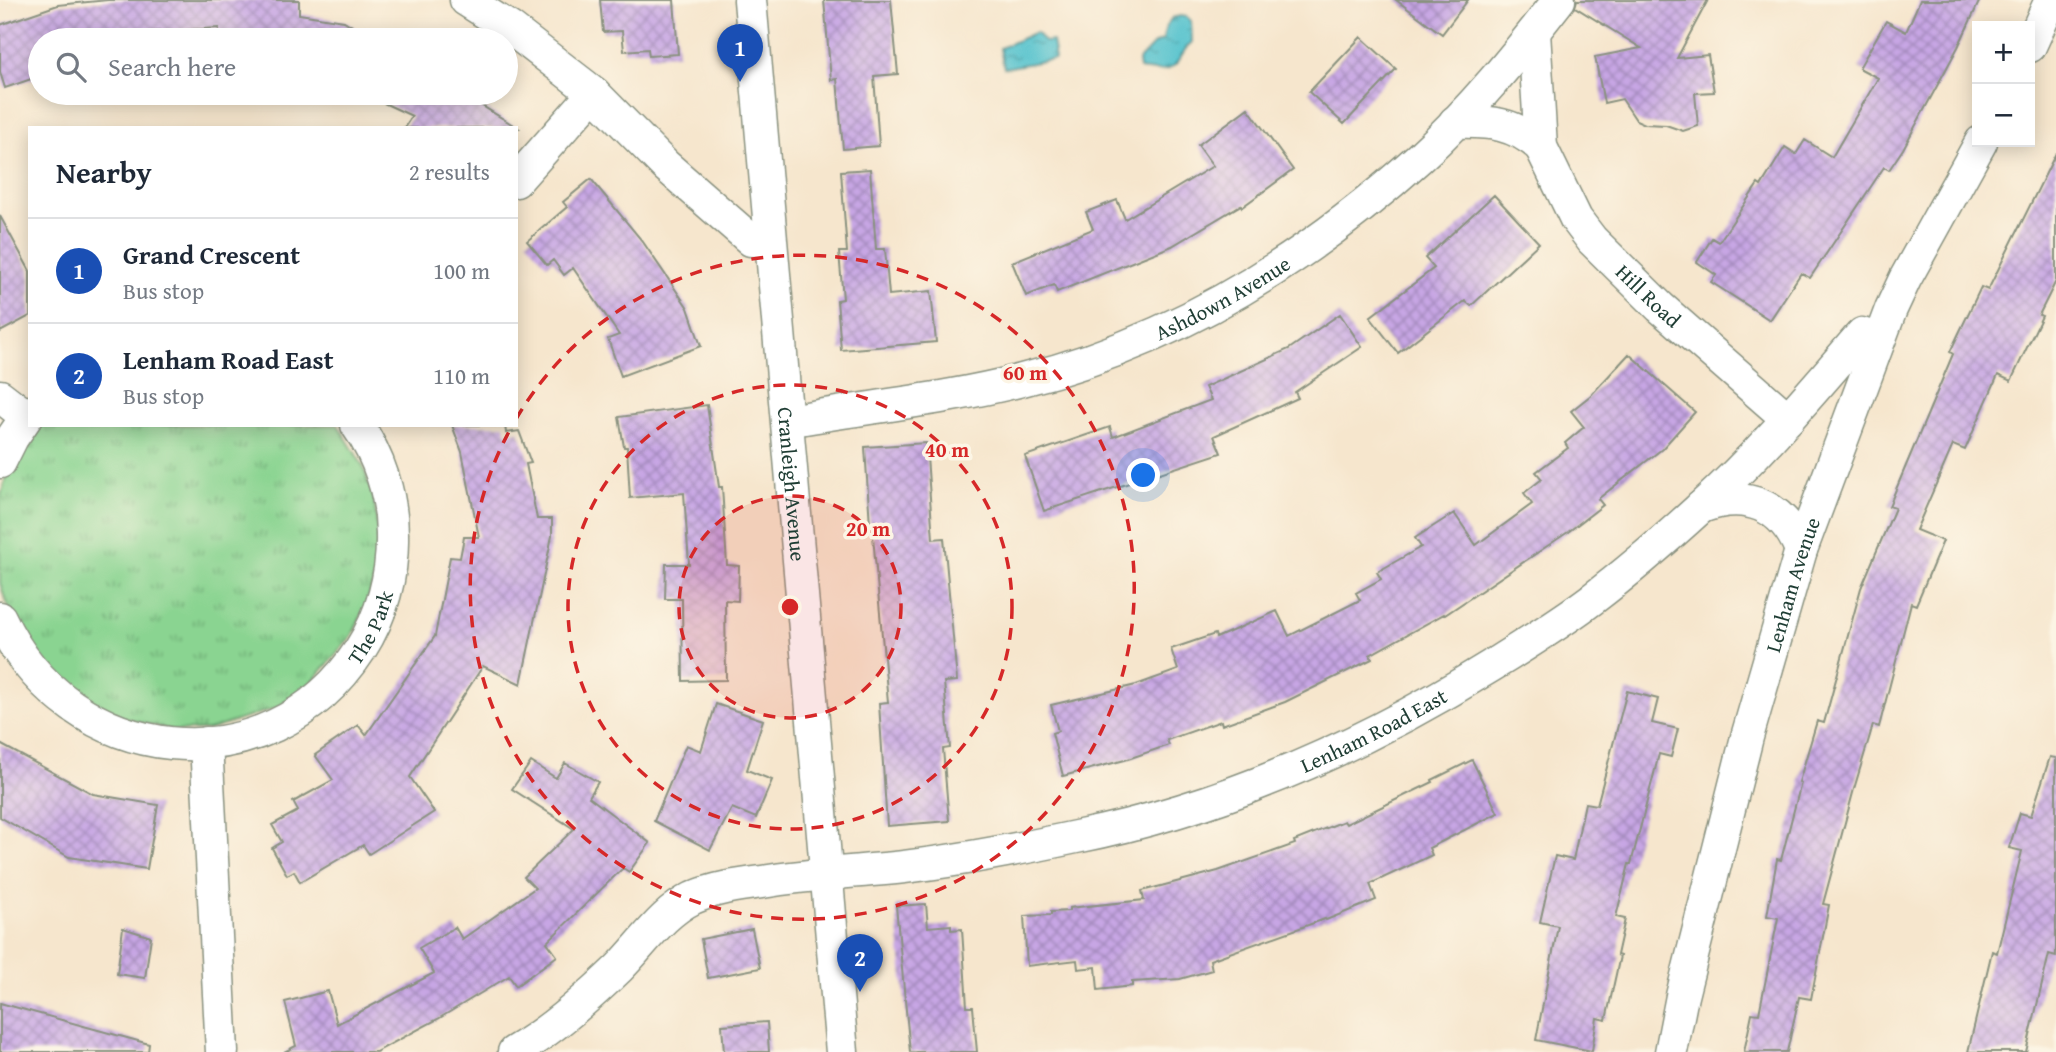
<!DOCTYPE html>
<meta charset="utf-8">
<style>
body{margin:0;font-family:"Gentium Book Plus",serif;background:#f6f6f7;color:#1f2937}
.controls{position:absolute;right:21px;top:21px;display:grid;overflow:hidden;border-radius:0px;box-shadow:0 4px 18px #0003}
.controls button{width:63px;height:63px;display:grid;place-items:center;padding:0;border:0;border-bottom:2px solid #e0e1e3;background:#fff;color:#1f2937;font:35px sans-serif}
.you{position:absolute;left:1144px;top:476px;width:24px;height:24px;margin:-18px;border:5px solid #fff;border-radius:50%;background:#1a73e8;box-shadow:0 0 0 10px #1a73e833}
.badge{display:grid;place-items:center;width:46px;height:46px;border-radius:50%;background:#b5179e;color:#fff;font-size:23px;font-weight:700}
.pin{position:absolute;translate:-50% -58px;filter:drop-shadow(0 2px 4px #0008)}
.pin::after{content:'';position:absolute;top:37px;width:24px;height:21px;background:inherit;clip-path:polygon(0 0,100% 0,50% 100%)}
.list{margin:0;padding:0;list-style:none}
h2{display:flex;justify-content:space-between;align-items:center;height:91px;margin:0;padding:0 28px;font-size:30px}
h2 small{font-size:23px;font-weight:400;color:#747a83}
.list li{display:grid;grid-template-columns:46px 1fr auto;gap:21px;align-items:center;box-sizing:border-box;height:105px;padding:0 28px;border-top:2px solid #e0e1e3}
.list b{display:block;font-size:26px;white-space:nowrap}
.list p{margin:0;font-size:23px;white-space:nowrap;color:#747a83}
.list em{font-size:23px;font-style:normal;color:#747a83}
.icon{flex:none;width:38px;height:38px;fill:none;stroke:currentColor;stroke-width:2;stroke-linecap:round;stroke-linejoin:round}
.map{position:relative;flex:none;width:2056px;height:1052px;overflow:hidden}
.search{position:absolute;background:#fff;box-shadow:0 4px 18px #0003;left:28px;top:28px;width:490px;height:77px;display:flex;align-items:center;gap:18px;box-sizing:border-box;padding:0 24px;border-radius:38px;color:#747a83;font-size:26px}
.panel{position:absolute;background:#fff;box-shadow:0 4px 18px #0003;left:28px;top:126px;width:490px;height:301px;border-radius:0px}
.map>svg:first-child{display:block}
.grass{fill:url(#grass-tufts);stroke:#548862;stroke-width:2}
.water{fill:url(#water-ripples);stroke:#3a8081;stroke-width:2}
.building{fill:url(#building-cross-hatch)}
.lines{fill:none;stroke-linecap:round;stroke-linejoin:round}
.minor-casing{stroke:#8a9280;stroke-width:35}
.minor{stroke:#fff;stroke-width:32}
.ring{fill:none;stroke:#d62828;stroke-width:3.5;stroke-dasharray:12 9}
.labels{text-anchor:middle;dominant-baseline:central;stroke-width:7;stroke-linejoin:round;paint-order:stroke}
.street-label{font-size:21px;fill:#1f3d34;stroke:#fcf5e5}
.centre{fill:#d62828;stroke:#fcf5e5;stroke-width:3.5}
.ring-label{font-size:21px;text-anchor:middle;font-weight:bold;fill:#d62828;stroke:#fcf5e5;stroke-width:7;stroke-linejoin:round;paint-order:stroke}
</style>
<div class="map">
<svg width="2056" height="1052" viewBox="0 0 2056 1052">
<defs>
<pattern id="grass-tufts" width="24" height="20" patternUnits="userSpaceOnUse" patternTransform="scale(1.75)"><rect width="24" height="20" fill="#8ad491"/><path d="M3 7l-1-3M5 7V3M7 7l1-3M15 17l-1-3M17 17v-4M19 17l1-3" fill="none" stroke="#70ad77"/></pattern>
<pattern id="water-ripples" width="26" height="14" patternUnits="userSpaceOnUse" patternTransform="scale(1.75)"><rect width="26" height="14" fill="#56c3ce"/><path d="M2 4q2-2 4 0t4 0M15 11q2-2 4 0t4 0" fill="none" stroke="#47a0a8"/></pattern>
<pattern id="building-cross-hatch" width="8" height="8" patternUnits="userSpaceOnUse" patternTransform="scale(1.75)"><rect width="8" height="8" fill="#c7a6e4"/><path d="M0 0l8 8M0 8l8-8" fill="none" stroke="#a188ba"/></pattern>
</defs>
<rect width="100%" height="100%" fill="#fcf5e5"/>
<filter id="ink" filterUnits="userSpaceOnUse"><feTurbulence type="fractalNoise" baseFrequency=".0143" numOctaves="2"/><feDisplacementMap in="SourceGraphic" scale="14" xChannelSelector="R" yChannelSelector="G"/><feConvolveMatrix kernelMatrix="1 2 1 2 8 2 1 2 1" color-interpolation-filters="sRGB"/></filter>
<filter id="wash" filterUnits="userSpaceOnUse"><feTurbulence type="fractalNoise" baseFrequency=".00686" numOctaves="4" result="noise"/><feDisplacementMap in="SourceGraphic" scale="28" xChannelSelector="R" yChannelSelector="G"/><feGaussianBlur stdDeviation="1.57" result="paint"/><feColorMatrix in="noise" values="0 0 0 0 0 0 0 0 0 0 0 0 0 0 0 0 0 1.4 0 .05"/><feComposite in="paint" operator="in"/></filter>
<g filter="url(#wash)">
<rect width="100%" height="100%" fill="#f6e6cd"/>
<path class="grass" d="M34,425h304l25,41 11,34 4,35 -2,35 -9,34 -15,32 -46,53 -30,19 -67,22 -35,1 -68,-18 -58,-40 -38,-59 -10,-31v-84l6,-23 15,-32z"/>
<path class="water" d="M1180,16l7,1 4,4 1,21c-9,8 -8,10 -14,19 -8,13 -27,10 -39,8l-1,-8 16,-17 9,-4 3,-14 6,-8z
M1036,32l8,10 8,-1 3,18 -51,9 -4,-20z"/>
<g id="blocks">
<path class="building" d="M108,0h191v14l45,7 31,19h-157l1,-12 -105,6v6h-74v36l-35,12 -5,-16v-47l58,-20z
M600,0h74l4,54 -29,2 -1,-7 -24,2 -2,-20 -19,1z
M824,0h67l7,74 -24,2 5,70 -36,3 -6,-70 -6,1z
M1396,0h72l-26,34z
M1577,0h131l-31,58 31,-3 6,37 -19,1 3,33 -15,5 -17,-6 -21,-1 -9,-4 -14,-21 -18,4 -9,-46 46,-9 -66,-41z
M1920,0h60l-22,47 -55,102 -14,21 -5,-3 -74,111 -9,-5 -31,47 -59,-38 5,-7 -19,-13 15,-24 7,4 39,-58 3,2 24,-39 11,7 9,-14 27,17 46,-79 -19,-10 27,-47 20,11z
M1361,37l35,32 -52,55 -35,-32z
M362,93h99l57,35h-114l8,-12z
M1248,108l45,62 -51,37 -1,-2 -69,41 -115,46 -3,-7 -28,11 -14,-34 81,-33 -7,-17 31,-12 8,19 88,-53 -15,-21z
M2056,153v128l-17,34 3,1 -31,65 -13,-6 -33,75 -12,-5 -37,85 27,11 -27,64 -5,-2 -32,124 -6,-2 -19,64 -31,115 6,1 -18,94 -12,-2 -12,55h-43l8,-39 7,1 19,-96 -11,-2 10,-57 4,1 20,-77 -2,-1 18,-61 7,2 37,-135 34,-80 -6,-2 64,-152 -3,-2 31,-65 7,3z
M870,169l6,80h9l4,46 42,-4 5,51 -95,8 -4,-50 6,-1 -4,-47h8l-6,-81z
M591,179l52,63 45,66 13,38 -80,30 -13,-37 11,-4 -46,-67 -9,7 -11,-15 -6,5 -20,-24 40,-34 -4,-5z
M1494,195l45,48 -68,63 -6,-5 -67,52 -28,-36 64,-49 -9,-10z
M0,216l30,55v45l-30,16z
M1340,314l22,33 -67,45 3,6 -84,38 7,17 -177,58 -19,-55 85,-29 3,10 98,-37 -6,-13 84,-38z
M1629,354l66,58 -33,37 -64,50 5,6 -35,27 -123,83 -1,-1 -74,41 2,4 -87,43 -63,23 -1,-4 -54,19 2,5 -44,15 -62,16 -11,-43 6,-2 -7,-26 85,-20 42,-15 -7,-21 44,-15 1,4 61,-27 12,25 71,-36 -4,-7 25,-14 -4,-7 44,-25 -6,-9 39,-25 22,32 56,-41 -8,-11 18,-14 -6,-7 32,-24 -3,-5 19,-16 -13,-16 20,-16z
M707,405l12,82h3l5,78 12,1 -1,35 -13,-1 1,80 -43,1 -1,-82h-17l1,-35h23l-5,-71 -54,5 -3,-51h-3l-5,-30z
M452,425h53l1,8 13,-2 12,32 -5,1 11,55h15v17l-31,148 -38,-18 -73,111 24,35 -65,42 -6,-9 -63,37 -6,-11 -7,4 -15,-27 10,-6 -10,-17 26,-14 -5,-9 40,-22 -18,-25 43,-30 8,10 69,-99 15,-79 10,1 4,-21h15l-17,-85z
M926,443l7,96 11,-1 13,143 -13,1 6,66 -7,1 6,72 -62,5 -8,-123 9,-1 -16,-177h-2l-5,-78z
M1627,691l31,8 -6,24 26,6 -7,28 -12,-3 -28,110h-2l-13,53 9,2 -8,36 3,1 -14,64 -9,-2 -5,33 -56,-11 22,-114 -18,-4 15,-66 18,4 12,-57 12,2z
M716,704l47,16 -16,50 25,10 -16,38 -24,-10 -22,42 -56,-29 32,-76 15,6z
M0,744l93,50 65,11 -11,64 -78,-12 -69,-40z
M2050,757l6,1v198l-7,-2 -23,98h-58l24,-101 5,2 25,-102 -13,-3 11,-35 11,3z
M1472,760l26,53 -69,35 3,7 -62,29 6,16 -50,20 -1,-1 -115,41 2,10 -32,9 -48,3v4l-34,4 -2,-23 -18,2 -1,-9 -50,6 -3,-50 27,-1v-3l18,-1v-3l75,-8 -2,-9 76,-20 77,-27 -1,-3 50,-20 2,3 87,-42 -1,-2z
M531,762l25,16 9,-15 33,19 -9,15 61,46 -21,29 -6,-4 -76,74 10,14 -41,30 -7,-10 -71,43 -62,33h-92l12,-6 -11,-44 43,-11 9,33 97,-51 -15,-25 36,-21 7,12 73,-51 -11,-11 50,-48 -62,-40z
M926,904l2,23 23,-2v5l11,-1 5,78h6l4,45h-67l-14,-146z
M123,928l28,9 -6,41 -28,-4z
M752,929l8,39 -52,10 -7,-39z
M0,1003l149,41 -1,8h-148z
M767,1022l2,30h-45l-2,-27z"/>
</g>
</g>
<g filter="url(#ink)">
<use href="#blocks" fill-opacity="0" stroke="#8a9280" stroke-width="2"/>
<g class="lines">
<g class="minor-casing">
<g id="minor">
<path d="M466,0l44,28 84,65 71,72 86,75h19"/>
<path id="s1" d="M750,0l92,1052"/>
<path id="s2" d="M1534,32l7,115 35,72 16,21 68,67 128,112"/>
<path d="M2030,46l21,-46"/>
<path d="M1455,122c35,-1 60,1 86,25"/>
<path d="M516,181l78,-88"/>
<path d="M0,396l26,20"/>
<path id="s3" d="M788,421c78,-14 157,-21 234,-41 150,-37 283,-119 397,-222 52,-47 97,-103 140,-158"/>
<path d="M0,462l12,-24 18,-26"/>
<path d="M1701,507c45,-17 82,-2 100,43"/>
<path id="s4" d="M0,618c69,150 268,173 360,32 22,-34 33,-75 32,-116 0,-38 -13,-78 -35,-109"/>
<path d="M206,743l16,309"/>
<path id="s5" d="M514,1052c38,-22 73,-53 105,-84 24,-24 43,-55 74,-70 22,-10 46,-13 69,-16 48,-8 95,-10 142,-15 58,-7 115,-18 172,-30 150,-30 286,-91 415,-171 34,-21 68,-42 100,-66 37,-28 74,-60 109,-92 59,-53 110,-114 162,-174l17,5"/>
<path id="s6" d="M1671,1052l11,-56 65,-259 54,-187 90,-241 14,-30 76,-137"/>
</g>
</g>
<use href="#minor" class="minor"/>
</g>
</g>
<circle cx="790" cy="607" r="111" fill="#d62828" fill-opacity=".12"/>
<g class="ring">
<circle cx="790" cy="607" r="111"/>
<circle cx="790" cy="607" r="222"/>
<path d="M516 419A332 332 0 1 1 512 426"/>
</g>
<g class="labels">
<g class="street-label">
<text stroke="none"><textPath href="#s2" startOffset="301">Hill Road</textPath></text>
<text stroke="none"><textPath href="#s3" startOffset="455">Ashdown Avenue</textPath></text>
<text stroke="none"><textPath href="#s1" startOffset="486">Cranleigh Avenue</textPath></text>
<text stroke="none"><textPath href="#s6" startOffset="483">Lenham Avenue</textPath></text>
<text stroke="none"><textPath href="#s4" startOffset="469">The Park</textPath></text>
<text stroke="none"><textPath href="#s5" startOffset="943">Lenham Road East</textPath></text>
</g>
</g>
<circle cx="790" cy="607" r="10" class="centre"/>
<g class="ring-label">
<text x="1025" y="380">60 m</text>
<text x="947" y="457">40 m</text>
<text x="868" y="536">20 m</text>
</g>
</svg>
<div class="controls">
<button>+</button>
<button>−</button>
</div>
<div class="you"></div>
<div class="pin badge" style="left:740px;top:82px;background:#1a4fb4">1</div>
<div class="pin badge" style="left:860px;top:992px;background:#1a4fb4">2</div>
<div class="search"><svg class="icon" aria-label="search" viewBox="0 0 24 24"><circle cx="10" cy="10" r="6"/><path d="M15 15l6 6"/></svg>Search here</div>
<section class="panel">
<h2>Nearby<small>2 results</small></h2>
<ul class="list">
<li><span class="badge" style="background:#1a4fb4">1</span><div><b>Grand Crescent</b><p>Bus stop</p></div><em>100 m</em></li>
<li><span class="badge" style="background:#1a4fb4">2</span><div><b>Lenham Road East</b><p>Bus stop</p></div><em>110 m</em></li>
</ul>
</section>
</div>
